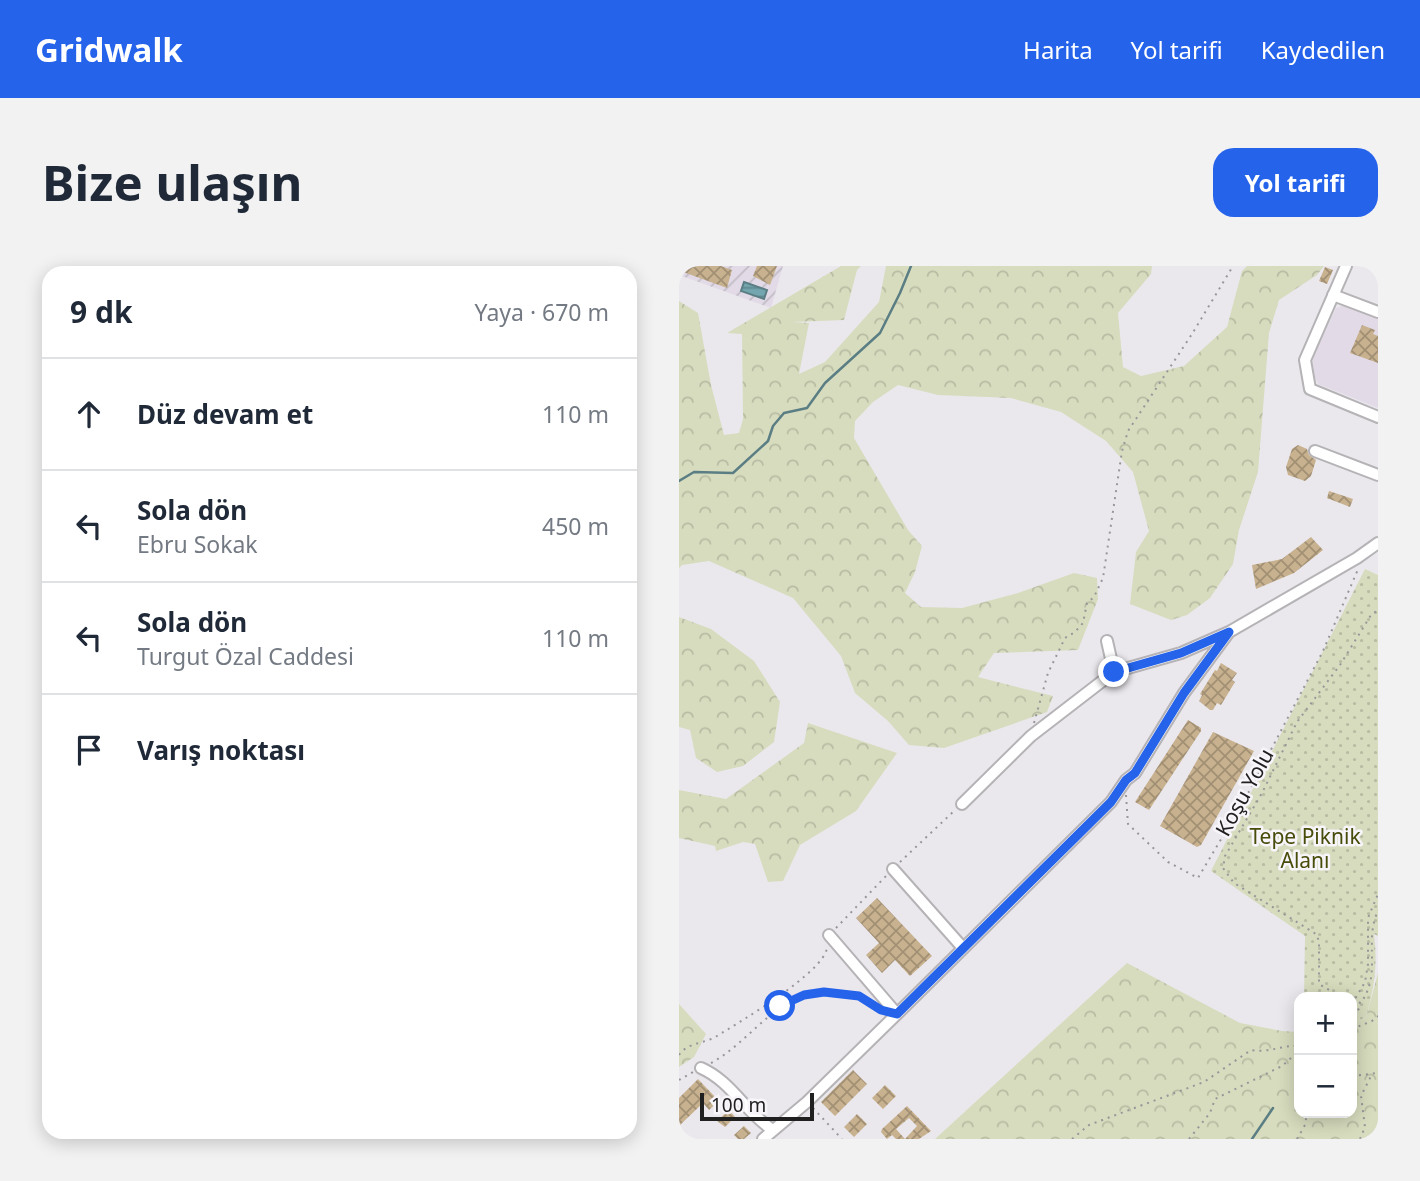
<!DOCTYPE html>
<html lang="tr">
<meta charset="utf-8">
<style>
body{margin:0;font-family:"Noto Sans",sans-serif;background:#f2f2f3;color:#1f2937}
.controls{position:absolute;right:21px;bottom:21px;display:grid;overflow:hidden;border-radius:14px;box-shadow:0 4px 18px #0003}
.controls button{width:63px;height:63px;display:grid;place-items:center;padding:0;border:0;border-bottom:2px solid #e0e1e3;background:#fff;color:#1f2937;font:35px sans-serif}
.scale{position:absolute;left:21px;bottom:18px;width:114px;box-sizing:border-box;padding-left:7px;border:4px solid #212021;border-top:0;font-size:19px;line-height:24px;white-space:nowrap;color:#212021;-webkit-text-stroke:5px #f8f5fa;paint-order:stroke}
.stop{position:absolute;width:21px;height:21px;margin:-16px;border:5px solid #2563eb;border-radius:50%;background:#fff}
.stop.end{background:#2563eb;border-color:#fff;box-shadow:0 2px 7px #0008}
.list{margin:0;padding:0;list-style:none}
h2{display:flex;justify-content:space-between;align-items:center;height:91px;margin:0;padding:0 28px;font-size:30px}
h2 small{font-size:23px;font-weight:400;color:#747a83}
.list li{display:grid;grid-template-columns:46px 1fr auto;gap:21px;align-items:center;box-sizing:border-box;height:112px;padding:0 28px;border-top:2px solid #e0e1e3}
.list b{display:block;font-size:26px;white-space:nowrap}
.list p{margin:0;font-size:23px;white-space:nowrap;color:#747a83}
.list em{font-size:23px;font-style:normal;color:#747a83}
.icon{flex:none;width:38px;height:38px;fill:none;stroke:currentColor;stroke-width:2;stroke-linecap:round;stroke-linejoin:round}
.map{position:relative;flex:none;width:699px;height:873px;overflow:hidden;border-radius:21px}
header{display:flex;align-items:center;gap:42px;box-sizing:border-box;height:98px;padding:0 35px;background:#2563eb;color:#fff}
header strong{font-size:33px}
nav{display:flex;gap:38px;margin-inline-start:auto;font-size:24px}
.intro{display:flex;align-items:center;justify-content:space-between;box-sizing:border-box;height:168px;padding:0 42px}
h1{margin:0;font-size:49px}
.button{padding:18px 32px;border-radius:21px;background:#2563eb;color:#fff;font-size:24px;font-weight:700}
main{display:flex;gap:42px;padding:0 42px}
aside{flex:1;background:#fff;border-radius:21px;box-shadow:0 4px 18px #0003}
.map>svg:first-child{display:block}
.industrial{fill:url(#industrial-furrows)}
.built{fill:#e2dbe7}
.grass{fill:url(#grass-dots)}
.forest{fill:url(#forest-crowns)}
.water{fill:url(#water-rules);stroke:#5b7e84;stroke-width:2}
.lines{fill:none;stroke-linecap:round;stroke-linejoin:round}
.stream{stroke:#5b7e84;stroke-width:2.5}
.building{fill:url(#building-cross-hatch);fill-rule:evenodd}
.minor-casing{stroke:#b6b3b7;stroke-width:14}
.path{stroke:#989699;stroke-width:2;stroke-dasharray:2 5;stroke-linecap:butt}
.minor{stroke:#fff;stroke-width:10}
.route{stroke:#2563eb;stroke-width:9}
.labels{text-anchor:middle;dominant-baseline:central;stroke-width:5;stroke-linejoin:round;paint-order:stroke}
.street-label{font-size:21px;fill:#212021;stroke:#f8f5fa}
.park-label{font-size:21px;fill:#474c0a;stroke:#f8f5fa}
</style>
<header>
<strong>Gridwalk</strong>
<nav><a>Harita</a><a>Yol tarifi</a><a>Kaydedilen</a></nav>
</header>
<div class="intro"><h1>Bize ulaşın</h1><a class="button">Yol tarifi</a></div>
<main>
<aside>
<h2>9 dk<small>Yaya · 670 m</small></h2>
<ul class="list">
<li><svg class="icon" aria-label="ahead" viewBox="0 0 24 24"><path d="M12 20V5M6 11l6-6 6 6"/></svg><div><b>Düz devam et</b></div><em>110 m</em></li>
<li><svg class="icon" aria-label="left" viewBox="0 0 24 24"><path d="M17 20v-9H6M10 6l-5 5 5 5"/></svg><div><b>Sola dön</b><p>Ebru Sokak</p></div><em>450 m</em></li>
<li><svg class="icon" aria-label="left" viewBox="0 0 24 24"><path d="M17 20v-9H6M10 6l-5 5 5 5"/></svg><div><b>Sola dön</b><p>Turgut Özal Caddesi</p></div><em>110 m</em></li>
<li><svg class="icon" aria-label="arrive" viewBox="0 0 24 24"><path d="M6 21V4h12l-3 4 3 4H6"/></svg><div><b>Varış noktası</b></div></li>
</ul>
</aside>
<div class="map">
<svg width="699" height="873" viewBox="0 0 699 873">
<defs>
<pattern id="industrial-furrows" width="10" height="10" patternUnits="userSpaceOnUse" patternTransform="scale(1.75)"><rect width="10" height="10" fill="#e2dbe7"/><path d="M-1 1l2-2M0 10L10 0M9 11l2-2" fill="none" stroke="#c2bcc6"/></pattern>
<pattern id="grass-dots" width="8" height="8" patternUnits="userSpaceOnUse" patternTransform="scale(1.75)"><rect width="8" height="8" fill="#d7dcbe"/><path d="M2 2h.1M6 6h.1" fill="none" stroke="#b8bca3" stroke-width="1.8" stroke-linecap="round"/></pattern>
<pattern id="forest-crowns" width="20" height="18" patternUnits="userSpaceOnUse" patternTransform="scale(1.75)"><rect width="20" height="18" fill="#d7dcbe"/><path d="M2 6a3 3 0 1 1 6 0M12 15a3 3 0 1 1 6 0" fill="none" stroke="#b8bca3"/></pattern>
<pattern id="water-rules" width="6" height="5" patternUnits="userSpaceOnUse" patternTransform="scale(1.75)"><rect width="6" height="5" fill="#74a6af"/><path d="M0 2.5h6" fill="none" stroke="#5f878e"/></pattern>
<pattern id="building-cross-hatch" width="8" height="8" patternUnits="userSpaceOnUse" patternTransform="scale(1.75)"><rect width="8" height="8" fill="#c8b18e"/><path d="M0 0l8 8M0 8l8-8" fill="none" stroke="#a29074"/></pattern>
</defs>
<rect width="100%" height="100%" fill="#ebe8ed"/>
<path class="industrial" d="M0,0h104l-12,42 -92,-33z"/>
<path class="built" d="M667,38l32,12v92l-60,-24 -3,-6 -3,-18 24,-52z"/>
<path class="grass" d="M686,303l13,6v361l-4,-2c4,33 0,53 -8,84l-14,3v-24h-48l1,-61 -94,-65z"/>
<path class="forest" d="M162,0h20l-4,4 -13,50 -52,2 17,1 -10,51 26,-12 54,-60 7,-36h266l-1,8 -33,39 5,54 18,9 43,-10 43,-39 15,-56 5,-5h77l-7,9 -38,25 -10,33 -11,139 -19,58 -6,34 -23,34 -23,17 -16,5 -41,-16 6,-52 13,-21 -16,-59 -27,-31 -45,-29 -50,-14 -73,-3 -40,-10 -25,17 -18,19 -1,17 54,92 14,16 -7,26 -10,21 16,14 41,1 56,-15 56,-20 23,5 1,21 -20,51 -84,3 -16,24 75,19 -6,16 -103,36 -35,-3 -21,-24 -33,-28 -14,-37 -48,-58 -84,-37 -27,4 -3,3v-267l19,12 13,72 13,50 15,-2 4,-14 -1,-85 -15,-1z
M0,351l32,12 43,32 26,41 -6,40 -31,24 -26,6 -21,-14 -6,-28 -11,-3z
M129,457l89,30 -41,58 -56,34 -17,36 -15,1 -13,-38 -12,-2 -27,9 -1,-5 -36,-8v-48l47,9 78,-56z
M448,697l113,60 42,8 17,1v81h53v-92l14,-3 12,-45v166h-443z
M0,738l27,30 -12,23 -15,10z"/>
<path class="water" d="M65,16l23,8 -3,9 -23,-8z"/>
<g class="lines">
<path class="stream" d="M0,215l15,-9 39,1 35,-32 5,-15 11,-13 23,-5 18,-25 55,-50 20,-40 11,-27
M573,873l21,-31"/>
</g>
<path class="building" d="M6,0h36l11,4 -5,18 -41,-15 -3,-2z
M78,0h20l-7,19 -17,-9z
M646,1l8,3 -6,14 -8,-3z
M683,59l13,5 -2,4 5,2v27l-28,-10z
M619,179l9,4 2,6 7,5 -5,16 -6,5 -17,-6 -2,-8 6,-18z
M650,225l24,8 -3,8 -23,-9z
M632,271l12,13 -29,23 -38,16 -4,-24 30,-6z
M542,397l16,10 -5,7 3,2 -14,23 -4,-2 -4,7h-3l-11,-9 3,-6 -2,-1 15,-24 2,1z
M509,454l13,8v3l-52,79 -14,-8z
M534,466l41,19 -53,94 -4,2 -37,-21z
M198,632l55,58 -22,20 -15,-16 -13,13 -16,-18 13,-12 -23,-25z
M174,804l14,14 -32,32 -14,-14z
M19,813l21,22 -10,9 -6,-7 -24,23v-28z
M206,819l11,11 -13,13 -11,-11z
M228,840l24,25 -12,8h-23l-4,-4 -5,4 -6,-7 1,-3zM230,852l8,8 -12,13 -9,-10z
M50,844l6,7 -10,10 -8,-6z
M178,848l10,10 -13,13 -10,-10z
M65,860l7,7 -7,6h-6l-4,-4z"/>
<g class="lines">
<g class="minor-casing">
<path id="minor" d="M667,0l-41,94 5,29 68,28
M654,29l45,17
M636,185l63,24
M428,375l7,31
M283,538l69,-68 83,-64 67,-19 48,-21 128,-74 21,-15
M214,603l70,79
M218,748l214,-212 15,-22 9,-7 49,-80 45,-61
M22,802c30,13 45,45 72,62
M84,873l44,-37 90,-88 -68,-79"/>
</g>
<path class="path" d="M355,457l14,-50 17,-35 10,-6 8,-9 4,-20 7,-6 9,-19 19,-127 6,-20 64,-97 41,-68
M447,529l2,29 40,38 30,16 47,-79 78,-148 36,-84
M221,596l54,-51
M157,662l50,-52
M662,731l-22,-13v-43l-3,-7 -82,-51 -11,-15 2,-12 37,-63 35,-71 43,-57 31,-50 7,-5
M673,735l9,2c15,-23 10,-40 11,-66 0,-9 3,-19 6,-27
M673,738l13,-22 3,-18v-46l10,-24
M673,757l9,-19
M673,763l20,-8 6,-5
M0,789c9,-13 25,-11 38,-19 24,-15 106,-63 110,-88
M32,797c43,-23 69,-77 124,-70 7,1 16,1 22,3 8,2 16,9 24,13
M673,810l26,-3
M0,814l14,-8
M134,842l29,31
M393,873l17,-14 115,-43 47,-32c20,3 30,-5 48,-4
M510,873l21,-26 5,-14 67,-33 17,-15
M618,873l8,-14 2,-12
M681,873l5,-12 -4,-31 11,-22"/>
<use href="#minor" class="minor"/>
</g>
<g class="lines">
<path class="route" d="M101,740l24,-11 20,-3 35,4 22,14 16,4 214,-212 15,-22 9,-7 49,-80 45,-61 -48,21 -67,19"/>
</g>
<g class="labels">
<g class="street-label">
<text transform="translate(565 526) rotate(-61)">Koşu Yolu</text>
</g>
<g class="park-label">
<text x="626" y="570">Tepe Piknik<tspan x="626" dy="24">Alanı</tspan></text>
</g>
</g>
</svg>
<div class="controls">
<button>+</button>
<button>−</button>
</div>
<div class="scale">100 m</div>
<div class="stop" style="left:101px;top:740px"></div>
<div class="stop end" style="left:435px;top:406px"></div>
</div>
</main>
